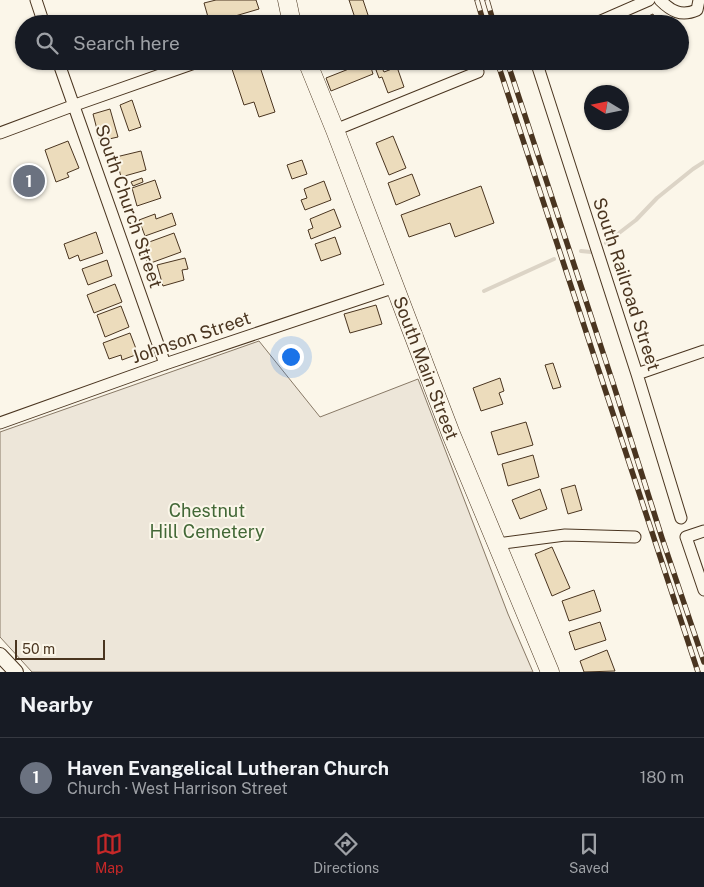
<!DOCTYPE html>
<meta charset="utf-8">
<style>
body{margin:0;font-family:"Public Sans",sans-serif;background:#242831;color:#f1f3f6}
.compass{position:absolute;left:584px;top:85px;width:45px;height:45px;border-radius:50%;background:#171b24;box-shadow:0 1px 4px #0004;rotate:280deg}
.scale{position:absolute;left:15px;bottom:12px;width:90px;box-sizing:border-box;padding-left:5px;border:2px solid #4a3520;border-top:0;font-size:14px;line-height:18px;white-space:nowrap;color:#4a3520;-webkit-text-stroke:4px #fbf6e9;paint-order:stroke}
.you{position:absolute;left:290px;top:356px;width:18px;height:18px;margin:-12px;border:4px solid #fff;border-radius:50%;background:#1a73e8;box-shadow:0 0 0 8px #1a73e833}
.badge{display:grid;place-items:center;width:32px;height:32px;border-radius:50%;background:#c62828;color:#fff;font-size:16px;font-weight:700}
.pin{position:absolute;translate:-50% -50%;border:2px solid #fff;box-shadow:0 1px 5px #0006}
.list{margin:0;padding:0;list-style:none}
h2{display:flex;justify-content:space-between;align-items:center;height:65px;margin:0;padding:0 20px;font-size:21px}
h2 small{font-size:16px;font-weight:400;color:#9ea1a6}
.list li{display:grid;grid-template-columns:32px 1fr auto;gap:15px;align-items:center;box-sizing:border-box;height:80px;padding:0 20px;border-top:1px solid #363941}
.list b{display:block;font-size:19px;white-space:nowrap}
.list p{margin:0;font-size:16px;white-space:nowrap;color:#9ea1a6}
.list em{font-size:16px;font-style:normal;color:#9ea1a6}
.icon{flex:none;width:28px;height:28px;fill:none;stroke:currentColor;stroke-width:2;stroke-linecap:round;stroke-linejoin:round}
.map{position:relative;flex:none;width:704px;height:672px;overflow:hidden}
.search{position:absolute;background:#171b24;box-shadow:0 1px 4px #0004;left:15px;right:15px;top:15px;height:55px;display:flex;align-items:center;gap:12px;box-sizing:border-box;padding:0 18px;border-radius:28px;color:#9ea1a6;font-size:19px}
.sheet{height:145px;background:#171b24}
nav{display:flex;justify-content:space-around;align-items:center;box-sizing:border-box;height:70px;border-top:1px solid #363941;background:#171b24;font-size:14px;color:#9ea1a6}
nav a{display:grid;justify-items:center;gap:2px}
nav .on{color:#c62828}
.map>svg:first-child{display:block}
.green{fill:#ede6d9;stroke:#887966}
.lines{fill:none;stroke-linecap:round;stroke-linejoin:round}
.stream{stroke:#dcd4c6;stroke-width:4}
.building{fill:#ecdcbc;stroke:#4a3520}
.minor-casing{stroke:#4a3520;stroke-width:13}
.tertiary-casing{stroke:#4a3520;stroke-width:16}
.primary-casing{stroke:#4a3520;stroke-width:19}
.minor{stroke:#fbf6e9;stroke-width:11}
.tertiary{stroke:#fbf6e9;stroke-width:14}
.primary{stroke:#fbf6e9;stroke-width:18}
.rail-casing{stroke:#4a3520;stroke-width:5.5}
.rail{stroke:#fbf6e9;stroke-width:4;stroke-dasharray:11;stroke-linecap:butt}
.labels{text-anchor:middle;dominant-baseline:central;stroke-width:4;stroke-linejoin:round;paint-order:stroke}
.street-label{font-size:18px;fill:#4a3520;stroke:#fbf6e9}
.park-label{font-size:18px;fill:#436837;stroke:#fbf6e9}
</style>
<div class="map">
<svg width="704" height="672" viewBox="0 0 704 672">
<rect width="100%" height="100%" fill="#fbf6e9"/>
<path class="green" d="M259,341l61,76 98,-38 90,235 25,58h-501l-32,-35v-205z"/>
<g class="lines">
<path class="stream" d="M606,243l30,-23 21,-22 36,-29 11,-7
M581,251l10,1
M484,291l70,-32"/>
</g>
<path class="building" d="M216,0h40l3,9 -34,10 1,5h-16l-6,-21z
M349,0h14l8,24h-14z
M653,14l4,10h-26z
M244,61h14l17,51 -16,5 -5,-15 -10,3 -13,-39z
M369,61l4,13 -42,17 -5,-13z
M609,61h18l-16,6z
M397,67l7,20 -16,6 -6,-16 -3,1 -3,-8 6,-2 2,4z
M132,100l9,27 -12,4 -9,-26z
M110,109l8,28 -18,4 -7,-27z
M393,136l13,32 -17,7 -13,-32z
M68,141l11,27 -12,5 2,4 -13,5 -11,-32z
M141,151l5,19 -25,7 -5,-20z
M302,160l5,14 -15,5 -5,-14z
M412,174l8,21 -24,10 -8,-22z
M142,178l1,4 -10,4 -2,-4z
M155,180l6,18 -24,8 -5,-18z
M324,181l7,19 -26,10 -4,-10 6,-2 -3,-9z
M481,186l13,37 -39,14 -5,-14 -41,14 -8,-22z
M334,209l7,18 -30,12 -3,-9 5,-2 -3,-9z
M172,213l4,12 -31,11 -6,-16 16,-6 1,5z
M96,232l7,21 -23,8 -2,-6 -9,4 -5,-15z
M174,233l7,19 -33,12 -7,-19z
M335,237l6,17 -20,7 -6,-17z
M185,258l3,11 -6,1 2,10 -21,6 -6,-21z
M107,260l5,16 -24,9 -6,-16z
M115,284l7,18 -28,11 -7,-18z
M376,305l6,19 -32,9 -6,-19z
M121,306l8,21 -24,10 -8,-22z
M130,333l8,21 -16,6 -1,-5 -12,4 -6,-16z
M553,363l8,24 -8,2 -8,-24z
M500,378l4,13 -5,2 4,11 -22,7 -8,-23z
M526,422l7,23 -35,10 -7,-23z
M533,455l6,22 -31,9 -6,-22z
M575,485l7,25 -14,4 -7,-25z
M540,489l7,20 -27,10 -8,-19z
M552,547l18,41 -18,8 -17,-42z
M594,590l7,21 -32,10 -7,-20z
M600,622l6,18 -31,10 -6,-18z
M607,650l8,21 -31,1 -4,-11z"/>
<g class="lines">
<g class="minor-casing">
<path id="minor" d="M36,0l8,24
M660,0c11,11 21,17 37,10l2,-10
M594,24l55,-24
M58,61l107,303
M536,61l101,313 44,144
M335,130l143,-58
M0,133l75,-28 125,-44
M637,374l67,-23
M0,423l165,-59 230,-77
M704,531l-18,6 18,53
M497,544l68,-9 70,2"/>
</g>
<g class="tertiary-casing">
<path id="tertiary" d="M0,655l16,17"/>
</g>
<g class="primary-casing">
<path id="primary" d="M287,0l5,24
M307,61l28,69 116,304 99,238"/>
</g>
<use href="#minor" class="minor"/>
<use href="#tertiary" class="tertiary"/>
<use href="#primary" class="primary"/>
<g class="rail-casing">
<path id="rail" d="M477,0l7,24
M487,0l7,24
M497,61l201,611
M507,61l106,322 49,155 42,124"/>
</g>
<use href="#rail" class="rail"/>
</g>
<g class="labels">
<g class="street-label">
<text transform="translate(129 206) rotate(71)">South Church Street</text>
<text transform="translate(627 284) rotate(72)">South Railroad Street</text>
<text transform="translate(191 337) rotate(-19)">Johnson Street</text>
<text transform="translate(426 368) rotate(69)">South Main Street</text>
</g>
<g class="park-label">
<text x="207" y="510">Chestnut<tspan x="207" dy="21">Hill Cemetery</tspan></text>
</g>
</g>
</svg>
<svg class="compass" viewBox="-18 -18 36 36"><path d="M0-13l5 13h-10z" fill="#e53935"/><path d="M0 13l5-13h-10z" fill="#9ea1a6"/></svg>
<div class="scale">50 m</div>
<div class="you"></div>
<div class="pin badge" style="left:29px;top:181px;background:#6b7280">1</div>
<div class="search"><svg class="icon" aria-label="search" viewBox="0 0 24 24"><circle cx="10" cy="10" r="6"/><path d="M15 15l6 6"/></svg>Search here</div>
</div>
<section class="sheet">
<h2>Nearby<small></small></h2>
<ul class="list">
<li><span class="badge" style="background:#6b7280">1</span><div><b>Haven Evangelical Lutheran Church</b><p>Church · West Harrison Street</p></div><em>180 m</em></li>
</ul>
</section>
<nav>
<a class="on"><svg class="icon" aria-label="map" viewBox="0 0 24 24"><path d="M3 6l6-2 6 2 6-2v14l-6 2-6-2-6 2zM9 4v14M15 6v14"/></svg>Map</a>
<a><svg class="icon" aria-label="directions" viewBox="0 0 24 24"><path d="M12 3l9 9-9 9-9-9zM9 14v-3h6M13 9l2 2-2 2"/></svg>Directions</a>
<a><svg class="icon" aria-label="saved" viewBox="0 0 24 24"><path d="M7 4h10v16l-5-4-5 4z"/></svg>Saved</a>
</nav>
